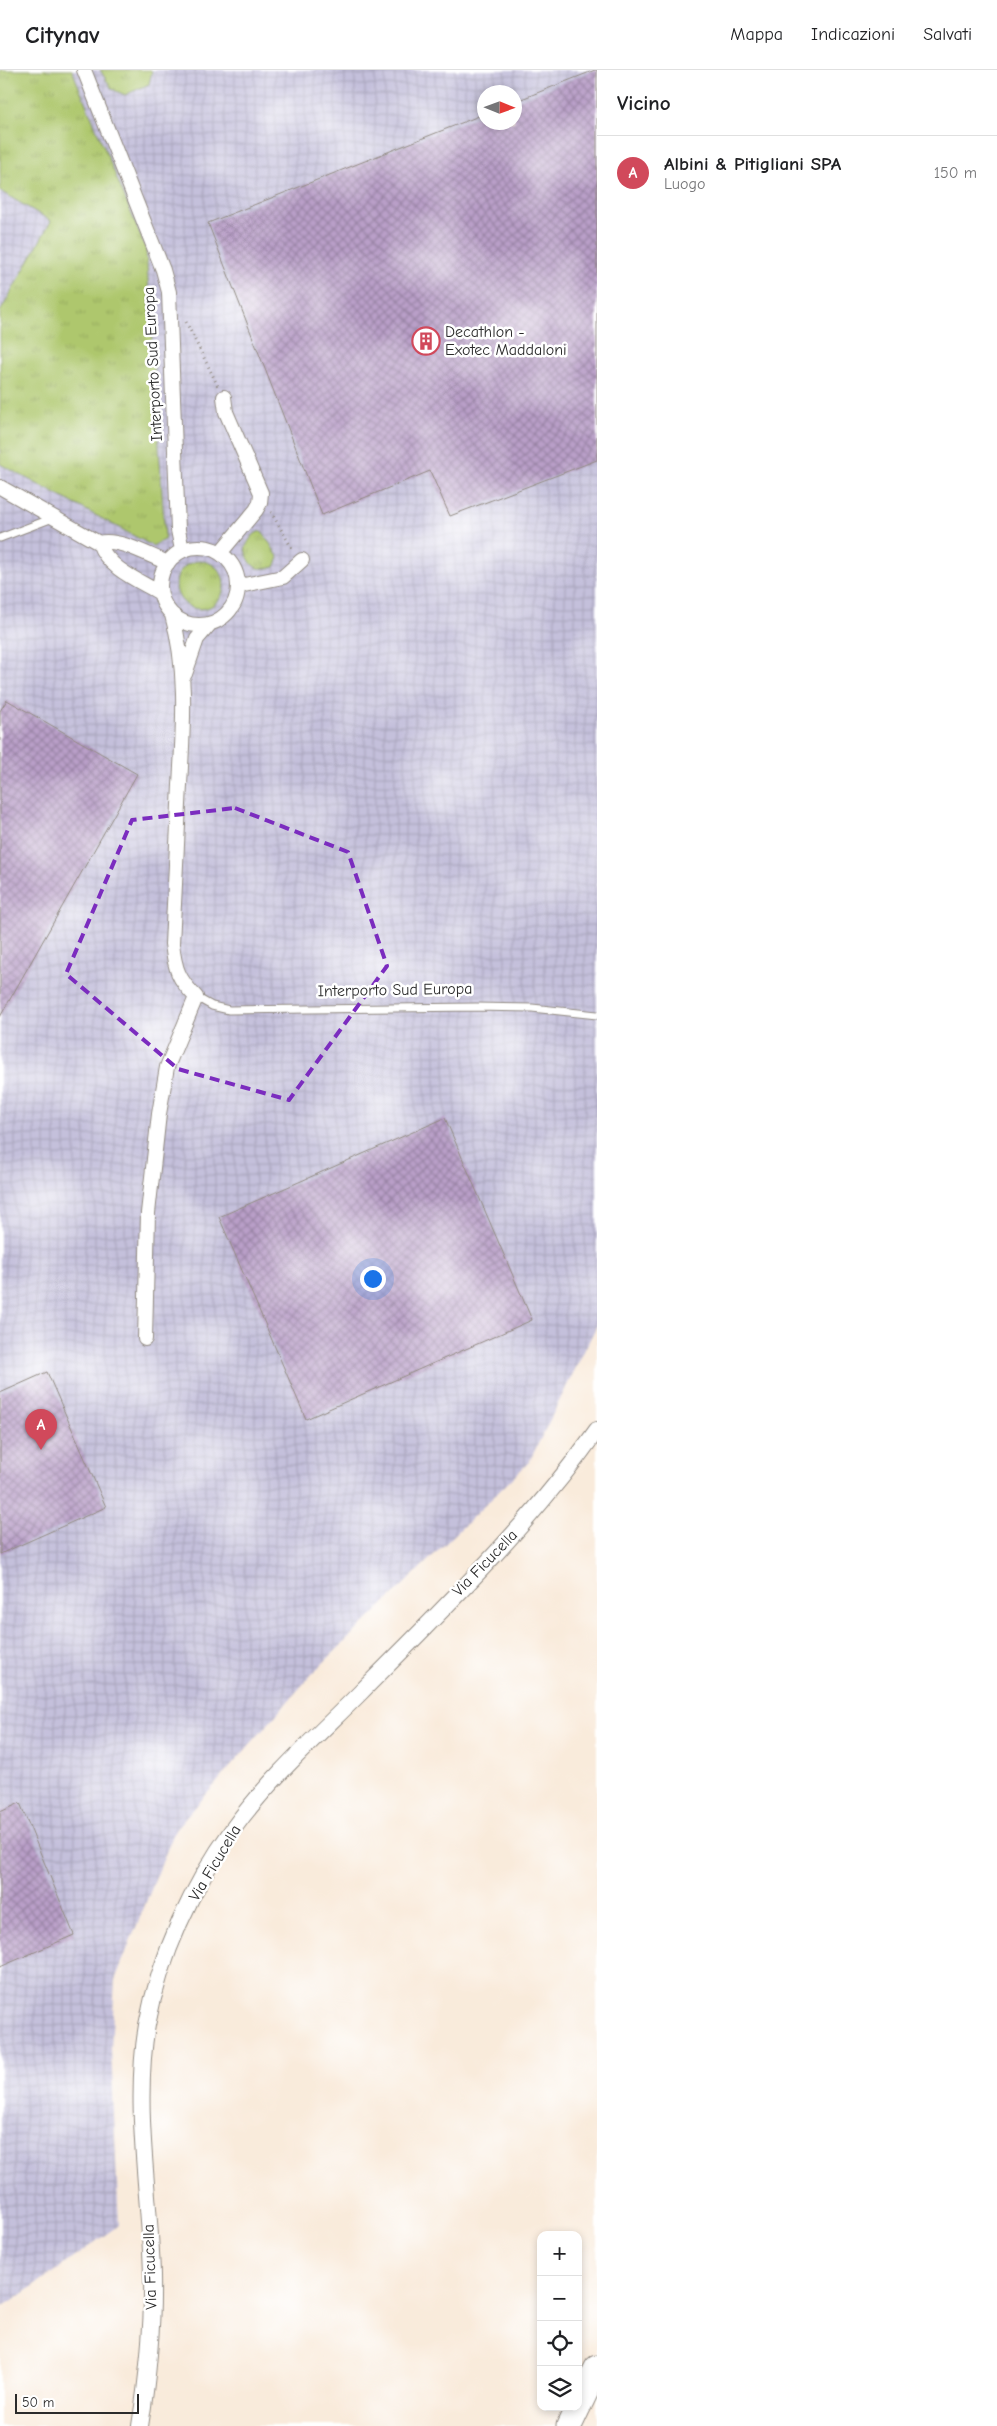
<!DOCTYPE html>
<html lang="it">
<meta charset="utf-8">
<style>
body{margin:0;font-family:"Comic Neue",sans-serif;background:#f6f6f6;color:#202124}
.controls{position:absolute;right:15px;bottom:15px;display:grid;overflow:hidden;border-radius:10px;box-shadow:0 2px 8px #0003}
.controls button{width:45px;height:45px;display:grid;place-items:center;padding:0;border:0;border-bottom:1px solid #e0e0e0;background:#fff;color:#202124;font:25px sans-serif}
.compass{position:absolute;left:477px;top:15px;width:45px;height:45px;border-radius:50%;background:#fff;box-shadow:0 2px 8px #0003;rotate:91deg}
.scale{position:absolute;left:15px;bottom:12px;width:124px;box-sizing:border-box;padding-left:5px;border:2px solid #2b2b2b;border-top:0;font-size:14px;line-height:18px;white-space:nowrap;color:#2b2b2b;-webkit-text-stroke:4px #fff;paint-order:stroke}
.you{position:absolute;left:372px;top:1208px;width:18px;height:18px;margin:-12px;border:4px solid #fff;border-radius:50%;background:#1a73e8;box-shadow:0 0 0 8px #1a73e833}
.badge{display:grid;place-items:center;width:32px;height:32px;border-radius:50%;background:#d1495b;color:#fff;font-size:16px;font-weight:700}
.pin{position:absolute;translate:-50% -41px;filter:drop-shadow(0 1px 2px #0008)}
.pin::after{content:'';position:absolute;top:26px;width:18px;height:15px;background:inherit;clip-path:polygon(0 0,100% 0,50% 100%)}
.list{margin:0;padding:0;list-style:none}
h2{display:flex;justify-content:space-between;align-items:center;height:65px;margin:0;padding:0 20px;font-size:21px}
h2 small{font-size:16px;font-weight:400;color:#757577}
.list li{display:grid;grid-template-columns:32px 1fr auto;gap:15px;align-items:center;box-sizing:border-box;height:75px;padding:0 20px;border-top:1px solid #e0e0e0}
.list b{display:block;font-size:19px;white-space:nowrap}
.list p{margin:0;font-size:16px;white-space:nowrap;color:#757577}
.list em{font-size:16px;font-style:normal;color:#757577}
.icon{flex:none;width:28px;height:28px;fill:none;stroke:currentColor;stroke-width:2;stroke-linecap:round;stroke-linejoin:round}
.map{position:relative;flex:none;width:597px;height:2356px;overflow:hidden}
header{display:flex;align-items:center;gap:30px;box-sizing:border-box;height:70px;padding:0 25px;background:#fff;border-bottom:1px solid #e0e0e0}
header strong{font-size:24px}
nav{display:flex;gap:28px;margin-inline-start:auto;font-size:18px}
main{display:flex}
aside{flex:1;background:#fff}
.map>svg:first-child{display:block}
.industrial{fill:url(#industrial-grid);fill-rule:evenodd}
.grass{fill:url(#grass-tufts);stroke:#6c794c}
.building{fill:url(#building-cross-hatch)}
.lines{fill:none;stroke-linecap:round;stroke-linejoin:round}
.service-casing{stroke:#928b83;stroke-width:9}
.minor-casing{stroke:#928b83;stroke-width:16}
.tertiary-casing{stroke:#928b83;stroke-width:18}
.motorway-casing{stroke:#928b83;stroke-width:27}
.path{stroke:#928b83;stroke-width:3;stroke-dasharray:1 4;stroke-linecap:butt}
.service{stroke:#fff;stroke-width:7}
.minor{stroke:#fff;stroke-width:14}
.tertiary{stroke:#fff;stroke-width:16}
.motorway{stroke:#fff;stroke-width:25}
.marked{fill:none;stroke:#7b2cbf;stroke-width:4;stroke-dasharray:10 6;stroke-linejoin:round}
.labels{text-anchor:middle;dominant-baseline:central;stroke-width:5;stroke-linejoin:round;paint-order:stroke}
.poi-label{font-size:16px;fill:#2b2b2b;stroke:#fff;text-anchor:start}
.street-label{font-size:16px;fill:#2b2b2b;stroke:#fff}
</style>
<header>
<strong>Citynav</strong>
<nav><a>Mappa</a><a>Indicazioni</a><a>Salvati</a></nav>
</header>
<main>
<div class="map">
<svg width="597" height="2356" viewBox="0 0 597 2356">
<defs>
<pattern id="industrial-grid" width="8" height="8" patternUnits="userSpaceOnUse" patternTransform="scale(1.25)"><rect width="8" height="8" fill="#c4c0db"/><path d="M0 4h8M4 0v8" fill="none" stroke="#a9a5bc"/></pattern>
<pattern id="grass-tufts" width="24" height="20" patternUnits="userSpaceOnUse" patternTransform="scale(1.25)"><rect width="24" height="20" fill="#aec76d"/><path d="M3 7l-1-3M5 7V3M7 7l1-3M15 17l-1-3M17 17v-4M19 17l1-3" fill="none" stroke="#96ab5f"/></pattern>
<pattern id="building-cross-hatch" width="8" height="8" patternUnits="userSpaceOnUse" patternTransform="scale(1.25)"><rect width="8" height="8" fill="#b99fc8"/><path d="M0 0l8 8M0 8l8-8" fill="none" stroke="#9782a3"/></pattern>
</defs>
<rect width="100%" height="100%" fill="#fff"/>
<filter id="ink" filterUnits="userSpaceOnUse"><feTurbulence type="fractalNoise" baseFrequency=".02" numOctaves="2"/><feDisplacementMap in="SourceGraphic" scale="10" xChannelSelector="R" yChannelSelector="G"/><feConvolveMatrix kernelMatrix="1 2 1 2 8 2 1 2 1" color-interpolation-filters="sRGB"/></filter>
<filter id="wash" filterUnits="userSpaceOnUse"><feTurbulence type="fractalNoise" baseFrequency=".0096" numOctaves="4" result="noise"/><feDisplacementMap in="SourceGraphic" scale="20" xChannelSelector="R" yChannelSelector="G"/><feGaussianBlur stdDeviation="1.12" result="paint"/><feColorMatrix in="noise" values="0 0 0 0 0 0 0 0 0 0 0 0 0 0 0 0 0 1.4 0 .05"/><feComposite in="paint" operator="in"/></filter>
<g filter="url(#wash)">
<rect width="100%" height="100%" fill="#f9ebdb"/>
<path class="industrial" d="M0,0h597v1255l-68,137 -217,212 -137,156 -60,150 -4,69 8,176 -109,78 -10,5zM484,22h30v30h-30z"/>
<path class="grass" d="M0,0h72l74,179 19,290 -12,7 -153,-82v-152l51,-91 -51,-30z
M100,0h51l1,1 -3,13 -24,11 -13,-6z
M262,461l17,27 -4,9c-18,3 -23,3 -30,-17 2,-8 8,-18 17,-19z
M176 515a24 24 0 1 1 48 0a24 24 0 1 1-48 0Z"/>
<g id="blocks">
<path class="building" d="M595,0h2v390l-147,56 -20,-45 -108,44 -114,-292 276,-109v8h30v-20z
M7,630l130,74 -137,243v-306z
M445,1048l87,202 -226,99 -87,-202z
M47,1302l59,135 -106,47v-161z
M20,1733l54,132 -74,32v-155z"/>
</g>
</g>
<g filter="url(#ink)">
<use href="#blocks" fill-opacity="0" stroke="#928b83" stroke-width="1"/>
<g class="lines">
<g class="service-casing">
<path id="service" d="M0,468l53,-20
M196,927l16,9 17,4 247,-3 56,1 65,7"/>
</g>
<g class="minor-casing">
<path id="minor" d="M84,0l79,200 6,22 9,238 4,20
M0,417l99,56c9,26 39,37 61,50
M99,473c18,-6 51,13 69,20
M160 516a39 39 0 1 1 78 0a39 39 0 1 1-78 0Z
M220,483l36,-43 4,-7 1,-10 -35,-81 -2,-15
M239,516l44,-9 19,-17
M185,604l12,-35 12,-14
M145,1269l3,-126 11,-99 8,-47 29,-70c-18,-18 -21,-28 -24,-53 3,-53 5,-106 8,-159 3,-56 8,-115 -8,-170"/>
</g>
<g class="tertiary-casing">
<path id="tertiary" d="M140,2356c8,-50 13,-100 12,-151 -2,-82 -19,-167 -5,-250 13,-69 45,-139 86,-196 36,-50 83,-92 127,-136 83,-84 169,-167 237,-263"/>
</g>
<g class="motorway-casing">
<path id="motorway" d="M578,2337l19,-39
M569,2356l9,-19"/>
</g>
<path class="path" d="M186,252l32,64
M271,442l22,38"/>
<use href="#service" class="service"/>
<use href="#minor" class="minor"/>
<use href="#tertiary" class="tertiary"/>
<use href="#motorway" class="motorway"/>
</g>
</g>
<path class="marked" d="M235,738l113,44 39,114 -98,134 -111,-31 -112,-95 66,-154z"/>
<defs>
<g id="building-ring" transform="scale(1.4375)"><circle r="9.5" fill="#fff" stroke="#d1495b" stroke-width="1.5"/><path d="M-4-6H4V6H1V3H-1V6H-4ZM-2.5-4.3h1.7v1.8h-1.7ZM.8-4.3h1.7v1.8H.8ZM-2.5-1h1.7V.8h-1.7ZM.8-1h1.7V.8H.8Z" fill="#d1495b"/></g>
</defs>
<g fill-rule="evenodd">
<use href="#building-ring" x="426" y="271"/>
</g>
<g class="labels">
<g class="poi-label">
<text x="445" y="262">Decathlon -<tspan x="445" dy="18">Exotec Maddaloni</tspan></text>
</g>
<g class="street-label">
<text transform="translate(153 294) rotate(-93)">Interporto Sud Europa</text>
<text transform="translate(395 920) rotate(-1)">Interporto Sud Europa</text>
<text transform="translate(485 1493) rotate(-46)">Via Ficucella</text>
<text transform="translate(215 1793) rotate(-59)">Via Ficucella</text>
<text transform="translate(150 2197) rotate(-92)">Via Ficucella</text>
</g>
</g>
</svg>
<div class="controls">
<button>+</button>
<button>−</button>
<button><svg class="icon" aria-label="locate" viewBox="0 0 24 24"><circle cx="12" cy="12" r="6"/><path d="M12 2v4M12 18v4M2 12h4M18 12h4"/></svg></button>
<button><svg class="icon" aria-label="layers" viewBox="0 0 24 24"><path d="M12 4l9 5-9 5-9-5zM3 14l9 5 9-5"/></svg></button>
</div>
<svg class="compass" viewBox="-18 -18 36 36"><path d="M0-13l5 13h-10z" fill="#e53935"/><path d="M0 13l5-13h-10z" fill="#757577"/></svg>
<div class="scale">50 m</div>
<div class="you"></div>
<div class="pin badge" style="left:41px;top:1380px">A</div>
</div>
<aside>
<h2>Vicino<small></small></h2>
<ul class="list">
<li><span class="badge">A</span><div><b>Albini &amp; Pitigliani SPA</b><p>Luogo</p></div><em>150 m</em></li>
</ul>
</aside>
</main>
